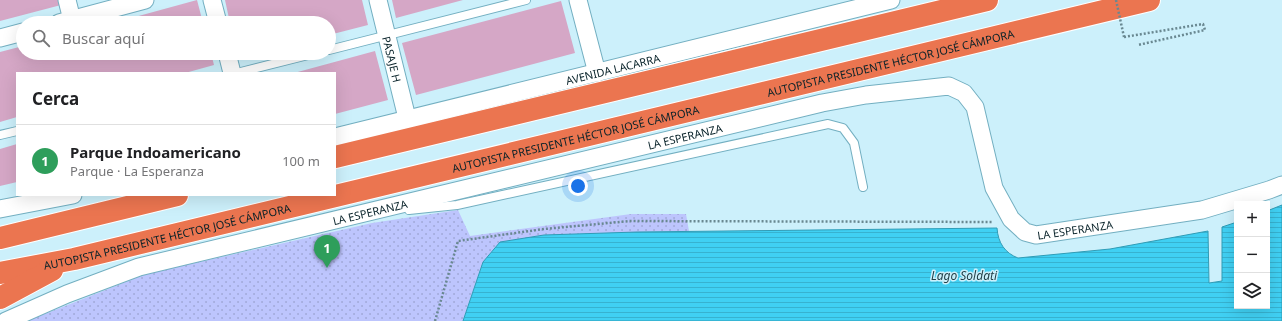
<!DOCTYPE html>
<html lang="es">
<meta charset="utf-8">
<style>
body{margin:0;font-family:"Noto Sans",sans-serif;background:#f2f2f2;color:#202124}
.controls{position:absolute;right:12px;bottom:12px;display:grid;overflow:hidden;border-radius:0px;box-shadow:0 4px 16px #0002}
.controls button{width:36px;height:36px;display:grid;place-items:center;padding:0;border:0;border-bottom:1px solid #e0e0e0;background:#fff;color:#202124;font:20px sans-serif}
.you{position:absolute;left:578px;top:186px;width:14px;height:14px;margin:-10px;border:3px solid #fff;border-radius:50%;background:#1a73e8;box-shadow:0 0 0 6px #1a73e833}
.badge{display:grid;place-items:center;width:26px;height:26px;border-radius:50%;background:#cb450f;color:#fff;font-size:13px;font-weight:700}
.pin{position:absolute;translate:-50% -33px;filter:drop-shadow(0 1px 2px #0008)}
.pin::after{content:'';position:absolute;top:21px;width:14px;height:12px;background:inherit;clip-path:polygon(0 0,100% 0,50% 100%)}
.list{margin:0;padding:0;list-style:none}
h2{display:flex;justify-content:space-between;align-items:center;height:52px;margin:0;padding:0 16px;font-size:17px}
h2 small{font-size:13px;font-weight:400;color:#757577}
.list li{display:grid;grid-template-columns:26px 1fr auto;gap:12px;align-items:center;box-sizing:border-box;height:72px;padding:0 16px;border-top:1px solid #e0e0e0}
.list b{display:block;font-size:15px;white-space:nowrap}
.list p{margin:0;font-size:13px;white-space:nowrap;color:#757577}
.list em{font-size:13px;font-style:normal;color:#757577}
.icon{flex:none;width:22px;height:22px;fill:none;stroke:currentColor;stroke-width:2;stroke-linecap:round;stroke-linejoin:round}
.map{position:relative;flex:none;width:1282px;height:321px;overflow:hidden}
.search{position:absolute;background:#fff;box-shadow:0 4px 16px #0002;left:16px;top:16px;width:320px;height:44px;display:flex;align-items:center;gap:10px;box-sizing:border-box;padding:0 14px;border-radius:22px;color:#757577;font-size:15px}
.panel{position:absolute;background:#fff;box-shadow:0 4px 16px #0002;left:16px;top:72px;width:320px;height:124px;border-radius:0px}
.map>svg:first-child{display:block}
.green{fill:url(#green-dots)}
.water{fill:url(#water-rules);stroke:#2f9cb6}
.building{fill:#d5a7c6}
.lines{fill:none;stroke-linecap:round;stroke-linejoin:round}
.lane-casing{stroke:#73afc1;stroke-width:10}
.street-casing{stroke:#73afc1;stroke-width:19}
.highway-casing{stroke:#fff;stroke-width:24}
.path{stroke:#698891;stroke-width:2.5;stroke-dasharray:2 2;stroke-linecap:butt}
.lane{stroke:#fff;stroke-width:8}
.street{stroke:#fff;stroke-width:17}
.highway{stroke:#eb7550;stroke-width:22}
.path-bridge{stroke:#698891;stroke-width:2.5;stroke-dasharray:2 2;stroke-linecap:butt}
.labels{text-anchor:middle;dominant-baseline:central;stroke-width:3;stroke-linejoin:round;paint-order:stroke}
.street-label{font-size:11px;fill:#082229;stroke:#ccf0fb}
.water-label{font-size:12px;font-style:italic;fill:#223f47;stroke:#ccf0fb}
</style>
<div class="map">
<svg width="1282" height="321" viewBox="0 0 1282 321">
<defs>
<pattern id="green-dots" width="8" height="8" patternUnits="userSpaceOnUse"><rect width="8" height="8" fill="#bdc5fd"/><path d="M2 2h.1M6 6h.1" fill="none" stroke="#a1a9d9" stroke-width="1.8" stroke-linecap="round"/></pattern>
<pattern id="water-rules" width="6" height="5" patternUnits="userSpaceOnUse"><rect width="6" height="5" fill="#40d0f3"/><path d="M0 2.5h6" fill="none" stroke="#37b2d0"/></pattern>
</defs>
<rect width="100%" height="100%" fill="#ccf0fb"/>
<path class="green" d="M458,210l12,26 161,-22h55l3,17 -52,1 -154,30 -20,59h-436l119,-47 226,-51z"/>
<path class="water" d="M1282,205v116h-819l20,-59 17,-20 44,-7 93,-3 360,-4c1,15 8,25 21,30l92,-9 98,-18 1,52 13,-2v-54l15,-5v84h30v-95z"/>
<path class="building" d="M0,0h59l2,5 -61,16z
M197,0l6,23h-90z
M225,0h137l6,25 -39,10v-12h-99z
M392,0h71l-67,18z
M561,1l14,52 -159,42 -14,-52z
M23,46v7h188l3,12 -29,8h-168v44l-17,5v-70z
M375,51l13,49 -53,14v-41h-41z
M238,53h23v1l-22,5z
M17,144v38l-17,4v-37z"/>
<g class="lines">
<g class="lane-casing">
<path id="lane" d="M329,50l197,-50
M237,73l79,-20
M0,135l17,-4
M409,210l48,-5 371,-81 15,4 11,15 9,44"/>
</g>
<g class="street-casing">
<g id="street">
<path d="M67,0l5,20"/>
<path d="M212,0l6,23"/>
<path id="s1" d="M378,0l29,118"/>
<path d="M578,0l19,73"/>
<path d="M59,23l86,-23"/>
<path d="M0,38l23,-6"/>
<path d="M227,53l5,20"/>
<path id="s2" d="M335,137l556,-137"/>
<path d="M0,209l73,-14"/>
<path id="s3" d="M6,321l61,-27 72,-27 683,-164 44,-8 83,-9 15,7 11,14 19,81 17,31 14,13 11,3 166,-25 67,-20 13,-5"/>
</g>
</g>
<g class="highway-casing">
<g id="highway">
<path d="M335,157l652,-157"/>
<path d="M0,238l177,-43"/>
<path id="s4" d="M0,273l74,-14 1075,-259"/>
<path d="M0,298l52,-28"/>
</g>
</g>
<path class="path" d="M1124,37l79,-13 2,6 -67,15
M435,321l23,-80 86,-12 86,-8 363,1"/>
<use href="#lane" class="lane"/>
<use href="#street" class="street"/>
<use href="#highway" class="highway"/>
<path class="path-bridge" d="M1116,0l8,37"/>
</g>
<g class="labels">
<g class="street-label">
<text stroke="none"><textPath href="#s1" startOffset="61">PASAJE H</textPath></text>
<text stroke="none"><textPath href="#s4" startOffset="915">AUTOPISTA PRESIDENTE HÉCTOR JOSÉ CÁMPORA</textPath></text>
<text stroke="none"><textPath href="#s2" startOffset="286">AVENIDA LACARRA</textPath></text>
<text stroke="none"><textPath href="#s3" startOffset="705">LA ESPERANZA</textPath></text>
<text stroke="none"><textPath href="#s4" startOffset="591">AUTOPISTA PRESIDENTE HÉCTOR JOSÉ CÁMPORA</textPath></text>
<text stroke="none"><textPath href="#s3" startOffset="381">LA ESPERANZA</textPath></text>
<text stroke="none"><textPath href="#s3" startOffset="1197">LA ESPERANZA</textPath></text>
<text stroke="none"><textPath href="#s4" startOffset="171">AUTOPISTA PRESIDENTE HÉCTOR JOSÉ CÁMPORA</textPath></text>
</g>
<g class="water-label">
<text x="964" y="275">Lago Soldati</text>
</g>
</g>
</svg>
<div class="controls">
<button>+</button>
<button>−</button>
<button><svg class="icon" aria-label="layers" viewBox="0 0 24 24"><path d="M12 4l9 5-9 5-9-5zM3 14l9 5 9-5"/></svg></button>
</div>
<div class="you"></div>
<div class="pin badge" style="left:327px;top:268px;background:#2e9e5b">1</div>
<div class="search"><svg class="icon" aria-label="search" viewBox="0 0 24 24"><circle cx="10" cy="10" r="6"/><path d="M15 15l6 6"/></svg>Buscar aquí</div>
<section class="panel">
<h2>Cerca<small></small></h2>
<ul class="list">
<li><span class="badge" style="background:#2e9e5b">1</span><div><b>Parque Indoamericano</b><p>Parque · La Esperanza</p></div><em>100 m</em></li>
</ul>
</section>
</div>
